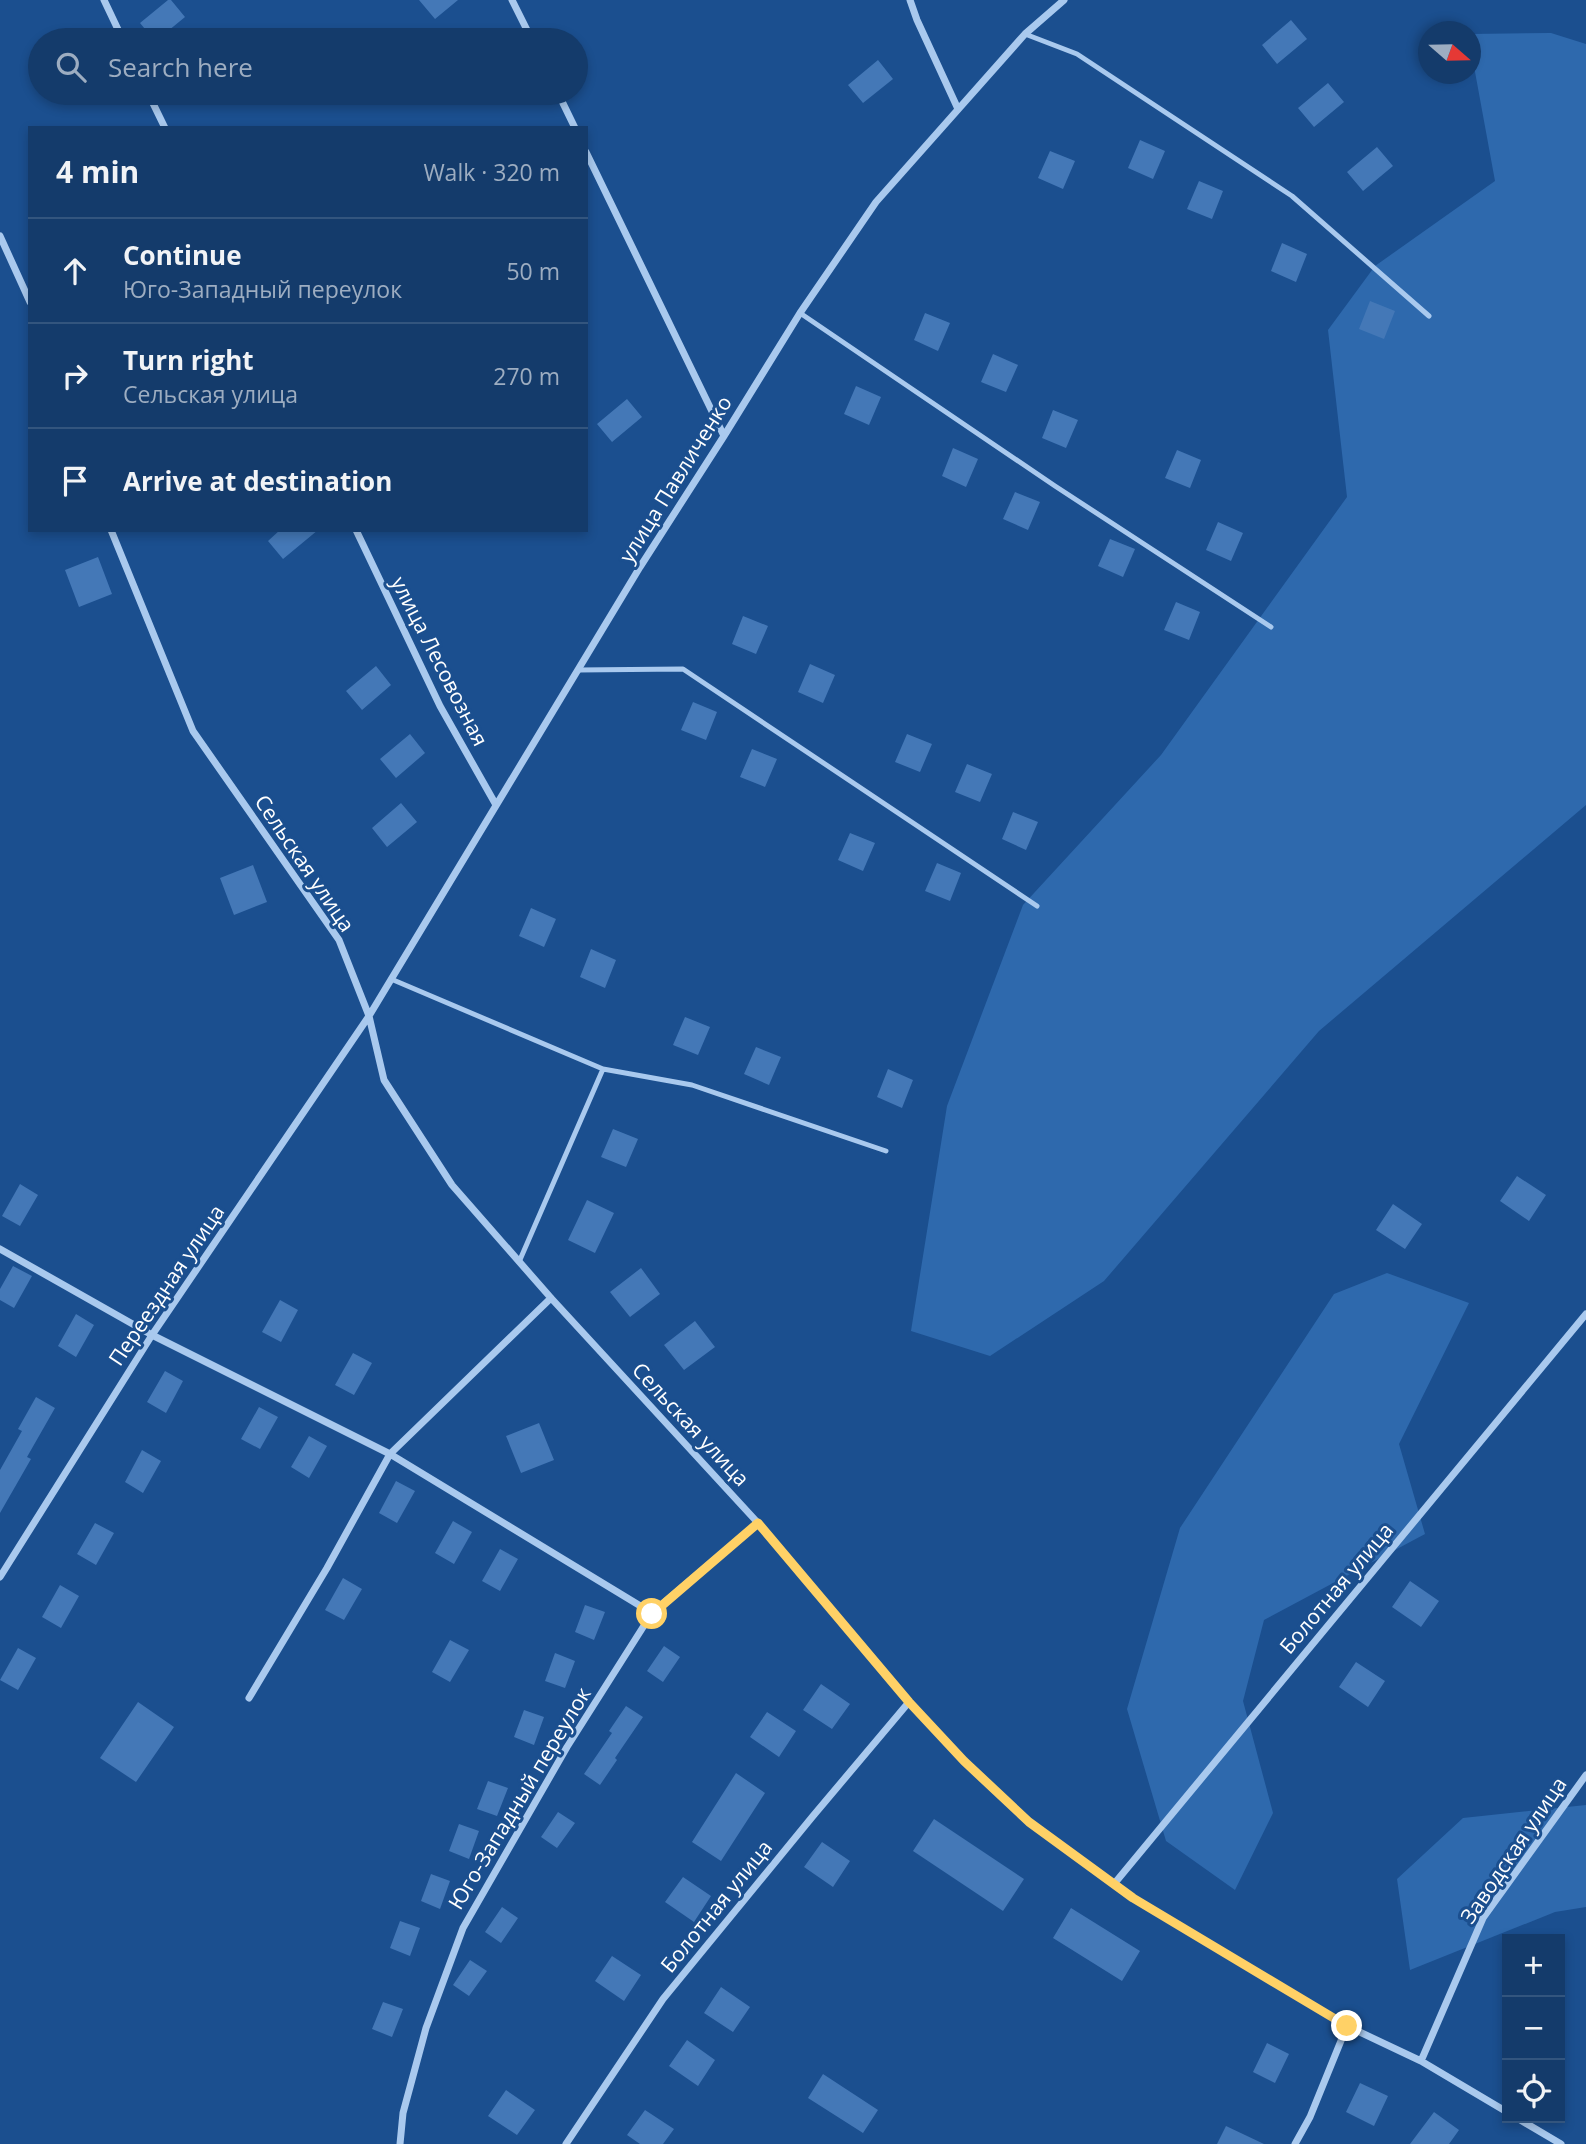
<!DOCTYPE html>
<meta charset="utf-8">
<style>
body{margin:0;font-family:"Open Sans",sans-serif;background:#214673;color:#f1f3f6}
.controls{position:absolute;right:21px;bottom:21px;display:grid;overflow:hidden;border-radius:0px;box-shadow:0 4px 10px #0003}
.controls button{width:63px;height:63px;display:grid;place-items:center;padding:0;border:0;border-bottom:2px solid #33557e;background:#143b6b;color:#f1f3f6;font:35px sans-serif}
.compass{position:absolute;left:1418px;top:21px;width:63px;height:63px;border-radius:50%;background:#143b6b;box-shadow:0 4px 10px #0003;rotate:110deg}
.stop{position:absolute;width:21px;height:21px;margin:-16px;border:5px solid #ffd166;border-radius:50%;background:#fff}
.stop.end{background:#ffd166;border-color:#fff;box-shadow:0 2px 7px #0008}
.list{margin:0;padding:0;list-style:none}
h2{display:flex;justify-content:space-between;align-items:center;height:91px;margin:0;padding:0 28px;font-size:30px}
h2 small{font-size:23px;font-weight:400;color:#9dadc1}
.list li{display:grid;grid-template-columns:46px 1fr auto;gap:21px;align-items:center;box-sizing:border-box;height:105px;padding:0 28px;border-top:2px solid #33557e}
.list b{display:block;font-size:26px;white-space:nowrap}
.list p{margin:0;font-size:23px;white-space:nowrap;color:#9dadc1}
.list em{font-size:23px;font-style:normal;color:#9dadc1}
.icon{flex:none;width:38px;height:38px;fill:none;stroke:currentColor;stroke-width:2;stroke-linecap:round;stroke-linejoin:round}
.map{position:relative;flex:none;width:1586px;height:2144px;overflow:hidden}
.search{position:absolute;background:#143b6b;box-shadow:0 4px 10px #0003;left:28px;top:28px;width:560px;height:77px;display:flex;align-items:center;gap:18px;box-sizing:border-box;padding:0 24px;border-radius:38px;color:#9dadc1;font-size:26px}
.panel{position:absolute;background:#143b6b;box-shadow:0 4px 10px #0003;left:28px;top:126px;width:560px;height:406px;border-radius:0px}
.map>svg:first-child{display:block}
.green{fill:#2e69ad}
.building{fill:#4478b7}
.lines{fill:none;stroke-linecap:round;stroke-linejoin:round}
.service{stroke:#a9c9ee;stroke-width:5}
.minor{stroke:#a9c9ee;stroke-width:7}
.route{stroke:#ffd166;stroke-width:9}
.labels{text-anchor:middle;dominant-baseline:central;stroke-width:6;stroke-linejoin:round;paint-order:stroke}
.street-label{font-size:21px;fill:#fff;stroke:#1b4f8f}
</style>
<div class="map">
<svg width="1586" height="2144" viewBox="0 0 1586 2144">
<rect width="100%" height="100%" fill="#1b4f8f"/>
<path class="green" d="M1551,33l35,11v761l-267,226 -215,250 -114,75 -79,-25 36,-225 76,-201 138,-150 186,-258 -19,-167 47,-64 120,-85 -24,-131v-16z
M1387,1273l82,30 -70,141 26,90 -161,86 -21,81 30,112 -38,77 -69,-49 -39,-132 53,-181 154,-234z
M1586,1805v102l-31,5 -145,58 -13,-91 66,-61z"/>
<path class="building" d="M168,0h3l14,17 -28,23h-3l-14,-17z
M419,0h39l-23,19z
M1291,20l16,19 -30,25 -15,-19z
M878,60l15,19 -30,24 -15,-18z
M1328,83l16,19 -30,25 -16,-19z
M1140,140l25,11 -12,28 -25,-11z
M1377,147l16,19 -30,25 -16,-19z
M1050,151l25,10 -12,28 -25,-11z
M1199,181l24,10 -11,28 -25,-10z
M1282,243l25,11 -11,28 -25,-11z
M1370,301l25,10 -11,28 -25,-10z
M925,313l25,10 -12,28 -24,-11z
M993,354l25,11 -12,27 -25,-10z
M856,386l25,11 -12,28 -25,-11z
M627,399l15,18 -30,25 -15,-18z
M1053,410l25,10 -12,28 -24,-10z
M953,448l25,11 -12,28 -24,-11z
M1177,450l24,10 -11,28 -25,-10z
M1015,492l25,10 -12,28 -25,-11z
M1218,522l25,11 -12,28 -25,-11z
M280,530h38l-35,29 -15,-18z
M1110,539l25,10 -12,28 -25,-11z
M98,557l14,37 -33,13 -14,-37z
M1176,602l24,10 -11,28 -25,-10z
M743,616l25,10 -12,28 -24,-10z
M810,664l25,11 -12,28 -25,-11z
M376,666l15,19 -29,25 -16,-19z
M693,702l24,10 -11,28 -25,-10z
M410,734l15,19 -29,25 -16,-19z
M907,734l25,10 -12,28 -25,-10z
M752,749l25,10 -12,28 -25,-10z
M967,764l25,10 -12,28 -25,-10z
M401,803l16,19 -30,25 -15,-19z
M1013,812l25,10 -12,28 -24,-11z
M850,833l25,10 -12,28 -25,-11z
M937,863l24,10 -11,28 -25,-10z
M253,865l14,37 -33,13 -14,-37z
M531,908l25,11 -12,28 -25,-11z
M591,949l25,11 -11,28 -25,-11z
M685,1017l25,10 -12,28 -25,-10z
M756,1047l25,10 -12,28 -25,-11z
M888,1069l25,11 -11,28 -25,-11z
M613,1129l25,10 -12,28 -25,-10z
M1517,1176l29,19 -17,26 -29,-20z
M20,1184l18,11 -18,31 -18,-10z
M587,1200l27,13 -19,40 -27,-13z
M1393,1204l29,20 -17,25 -29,-19z
M13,1266l19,10 -18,32 -14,-8v-11z
M641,1268l19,26 -30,23 -20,-25z
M280,1300l18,10 -17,32 -19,-10z
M76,1314l18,11 -18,32 -18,-11z
M695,1321l20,26 -31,23 -20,-25z
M353,1353l19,10 -18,32 -19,-10z
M165,1371l18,10 -17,32 -19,-11z
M36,1397l19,11 -28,49 4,2 -31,54v-43l22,-39 -4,-2z
M259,1407l19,10 -18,32 -19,-10z
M539,1423l15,37 -33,13 -15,-37z
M309,1436l18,10 -18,32 -18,-11z
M142,1450l19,11 -18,32 -18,-11z
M396,1481l19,10 -18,32 -18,-10z
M453,1521l19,11 -18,32 -19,-11z
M95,1523l19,10 -18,32 -19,-11z
M500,1549l18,10 -18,32 -18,-10z
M343,1578l19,11 -18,31 -19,-10z
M1410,1581l29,20 -18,26 -29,-20z
M60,1585l19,11 -18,32 -19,-11z
M585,1605l20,7 -11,28 -19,-8z
M450,1640l19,10 -19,32 -18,-10z
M664,1646l16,11 -17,25 -16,-11z
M18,1648l18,10 -18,32 -18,-10z
M555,1653l20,8 -10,27 -20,-7z
M1356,1662l29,19 -17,26 -29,-20z
M821,1684l29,20 -18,25 -29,-19z
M138,1702l36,25 -38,55 -36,-24z
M626,1706l17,11 -28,41 2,2 -17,25 -16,-11 28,-41 -3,-2z
M524,1710l20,7 -10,28 -20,-8z
M767,1712l29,19 -17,26 -29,-20z
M736,1773l29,20 -44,68 -29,-19z
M488,1781l20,7 -11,28 -20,-7z
M558,1812l17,11 -18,25 -16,-11z
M934,1819l90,60 -21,32 -90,-60z
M459,1824l20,7 -10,28 -20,-8z
M822,1842l28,19 -17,26 -29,-20z
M431,1874l19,7 -10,28 -19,-8z
M683,1877l28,19 -17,26 -29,-20z
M502,1907l16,11 -17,25 -16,-11z
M1071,1908l69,43 -18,30 -69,-43z
M400,1921l20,7 -10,28 -20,-8z
M612,1956l29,19 -17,26 -29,-20z
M470,1960l17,11 -18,25 -16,-11z
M721,1987l29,20 -17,25 -29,-19z
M383,2002l20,7 -11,28 -20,-8z
M687,2040l28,20 -17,26 -29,-20z
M1267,2043l22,11 -14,29 -22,-11z
M823,2074l55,36 -15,23 -55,-35z
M1360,2083l28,13 -14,30 -28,-14z
M506,2090l29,20 -18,25 -29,-19z
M645,2110l29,19 -11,15h-23l-13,-9z
M1434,2112l25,18 -10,14h-39z
M1226,2126l38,18h-47z"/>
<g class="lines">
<path class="service" d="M1025,34l52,20 215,142 137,120
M800,313l255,173 216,141
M578,670l105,-1 354,237
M391,979l212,90 -84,193
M603,1069l89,16 194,66"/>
<path class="minor" d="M104,0l19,40
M512,0l20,40
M910,0l7,20 41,89
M148,93l17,35
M558,93l17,35
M586,152l138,284
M0,236l30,66
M111,530l82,201 146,209 30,76 15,64 68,105 99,113 207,225 151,179 55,59 65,61 104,76 214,128 74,35 86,51
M356,530l84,176 56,99
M0,1249l152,86 238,119 262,159
M0,1577l152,-242 217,-319 271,-449 84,-131 76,-123 76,-111 149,-168 39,-34
M249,1698l78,-130 63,-114 161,-156
M1114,1884l472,-570
M1421,2061l62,-143 103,-143
M1517,2118l44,26
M400,2144l3,-31 23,-85 37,-100 104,-181 85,-134 106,-90
M566,2144l97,-145 150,-183 96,-114
M1295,2144l15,-27 37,-91"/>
</g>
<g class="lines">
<path class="route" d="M652,1614l106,-91 151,179 55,59 65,61 104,76 214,128"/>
</g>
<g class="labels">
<g class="street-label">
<text transform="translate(675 479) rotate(-58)">улица Павличенко</text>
<text transform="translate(440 661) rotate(63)">улица Лесовозная</text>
<text transform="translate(305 863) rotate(56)">Сельская улица</text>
<text transform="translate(166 1285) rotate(-56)">Переездная улица</text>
<text transform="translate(691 1424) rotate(47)">Сельская улица</text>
<text transform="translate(1336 1588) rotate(-50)">Болотная улица</text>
<text transform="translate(519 1798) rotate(-59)">Юго-Западный переулок</text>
<text transform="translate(1513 1850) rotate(-56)">Заводская улица</text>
<text transform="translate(716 1906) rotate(-51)">Болотная улица</text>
</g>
</g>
</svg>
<div class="controls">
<button>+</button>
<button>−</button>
<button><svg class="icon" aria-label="locate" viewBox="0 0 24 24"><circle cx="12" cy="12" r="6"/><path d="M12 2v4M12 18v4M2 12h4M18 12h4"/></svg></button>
</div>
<svg class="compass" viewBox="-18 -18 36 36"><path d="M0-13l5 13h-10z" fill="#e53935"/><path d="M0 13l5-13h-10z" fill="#9dadc1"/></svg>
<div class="stop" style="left:652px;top:1614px"></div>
<div class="stop end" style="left:1347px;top:2026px"></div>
<div class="search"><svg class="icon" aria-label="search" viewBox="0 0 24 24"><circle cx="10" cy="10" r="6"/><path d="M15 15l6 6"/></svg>Search here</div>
<section class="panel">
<h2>4 min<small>Walk · 320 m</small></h2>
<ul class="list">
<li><svg class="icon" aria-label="ahead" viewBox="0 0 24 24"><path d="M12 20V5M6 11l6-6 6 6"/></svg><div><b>Continue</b><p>Юго-Западный переулок</p></div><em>50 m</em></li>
<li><svg class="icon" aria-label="right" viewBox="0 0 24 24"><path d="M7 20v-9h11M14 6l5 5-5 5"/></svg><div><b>Turn right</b><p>Сельская улица</p></div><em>270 m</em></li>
<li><svg class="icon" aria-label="arrive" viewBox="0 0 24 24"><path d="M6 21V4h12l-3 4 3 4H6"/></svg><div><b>Arrive at destination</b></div></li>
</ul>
</section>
</div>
